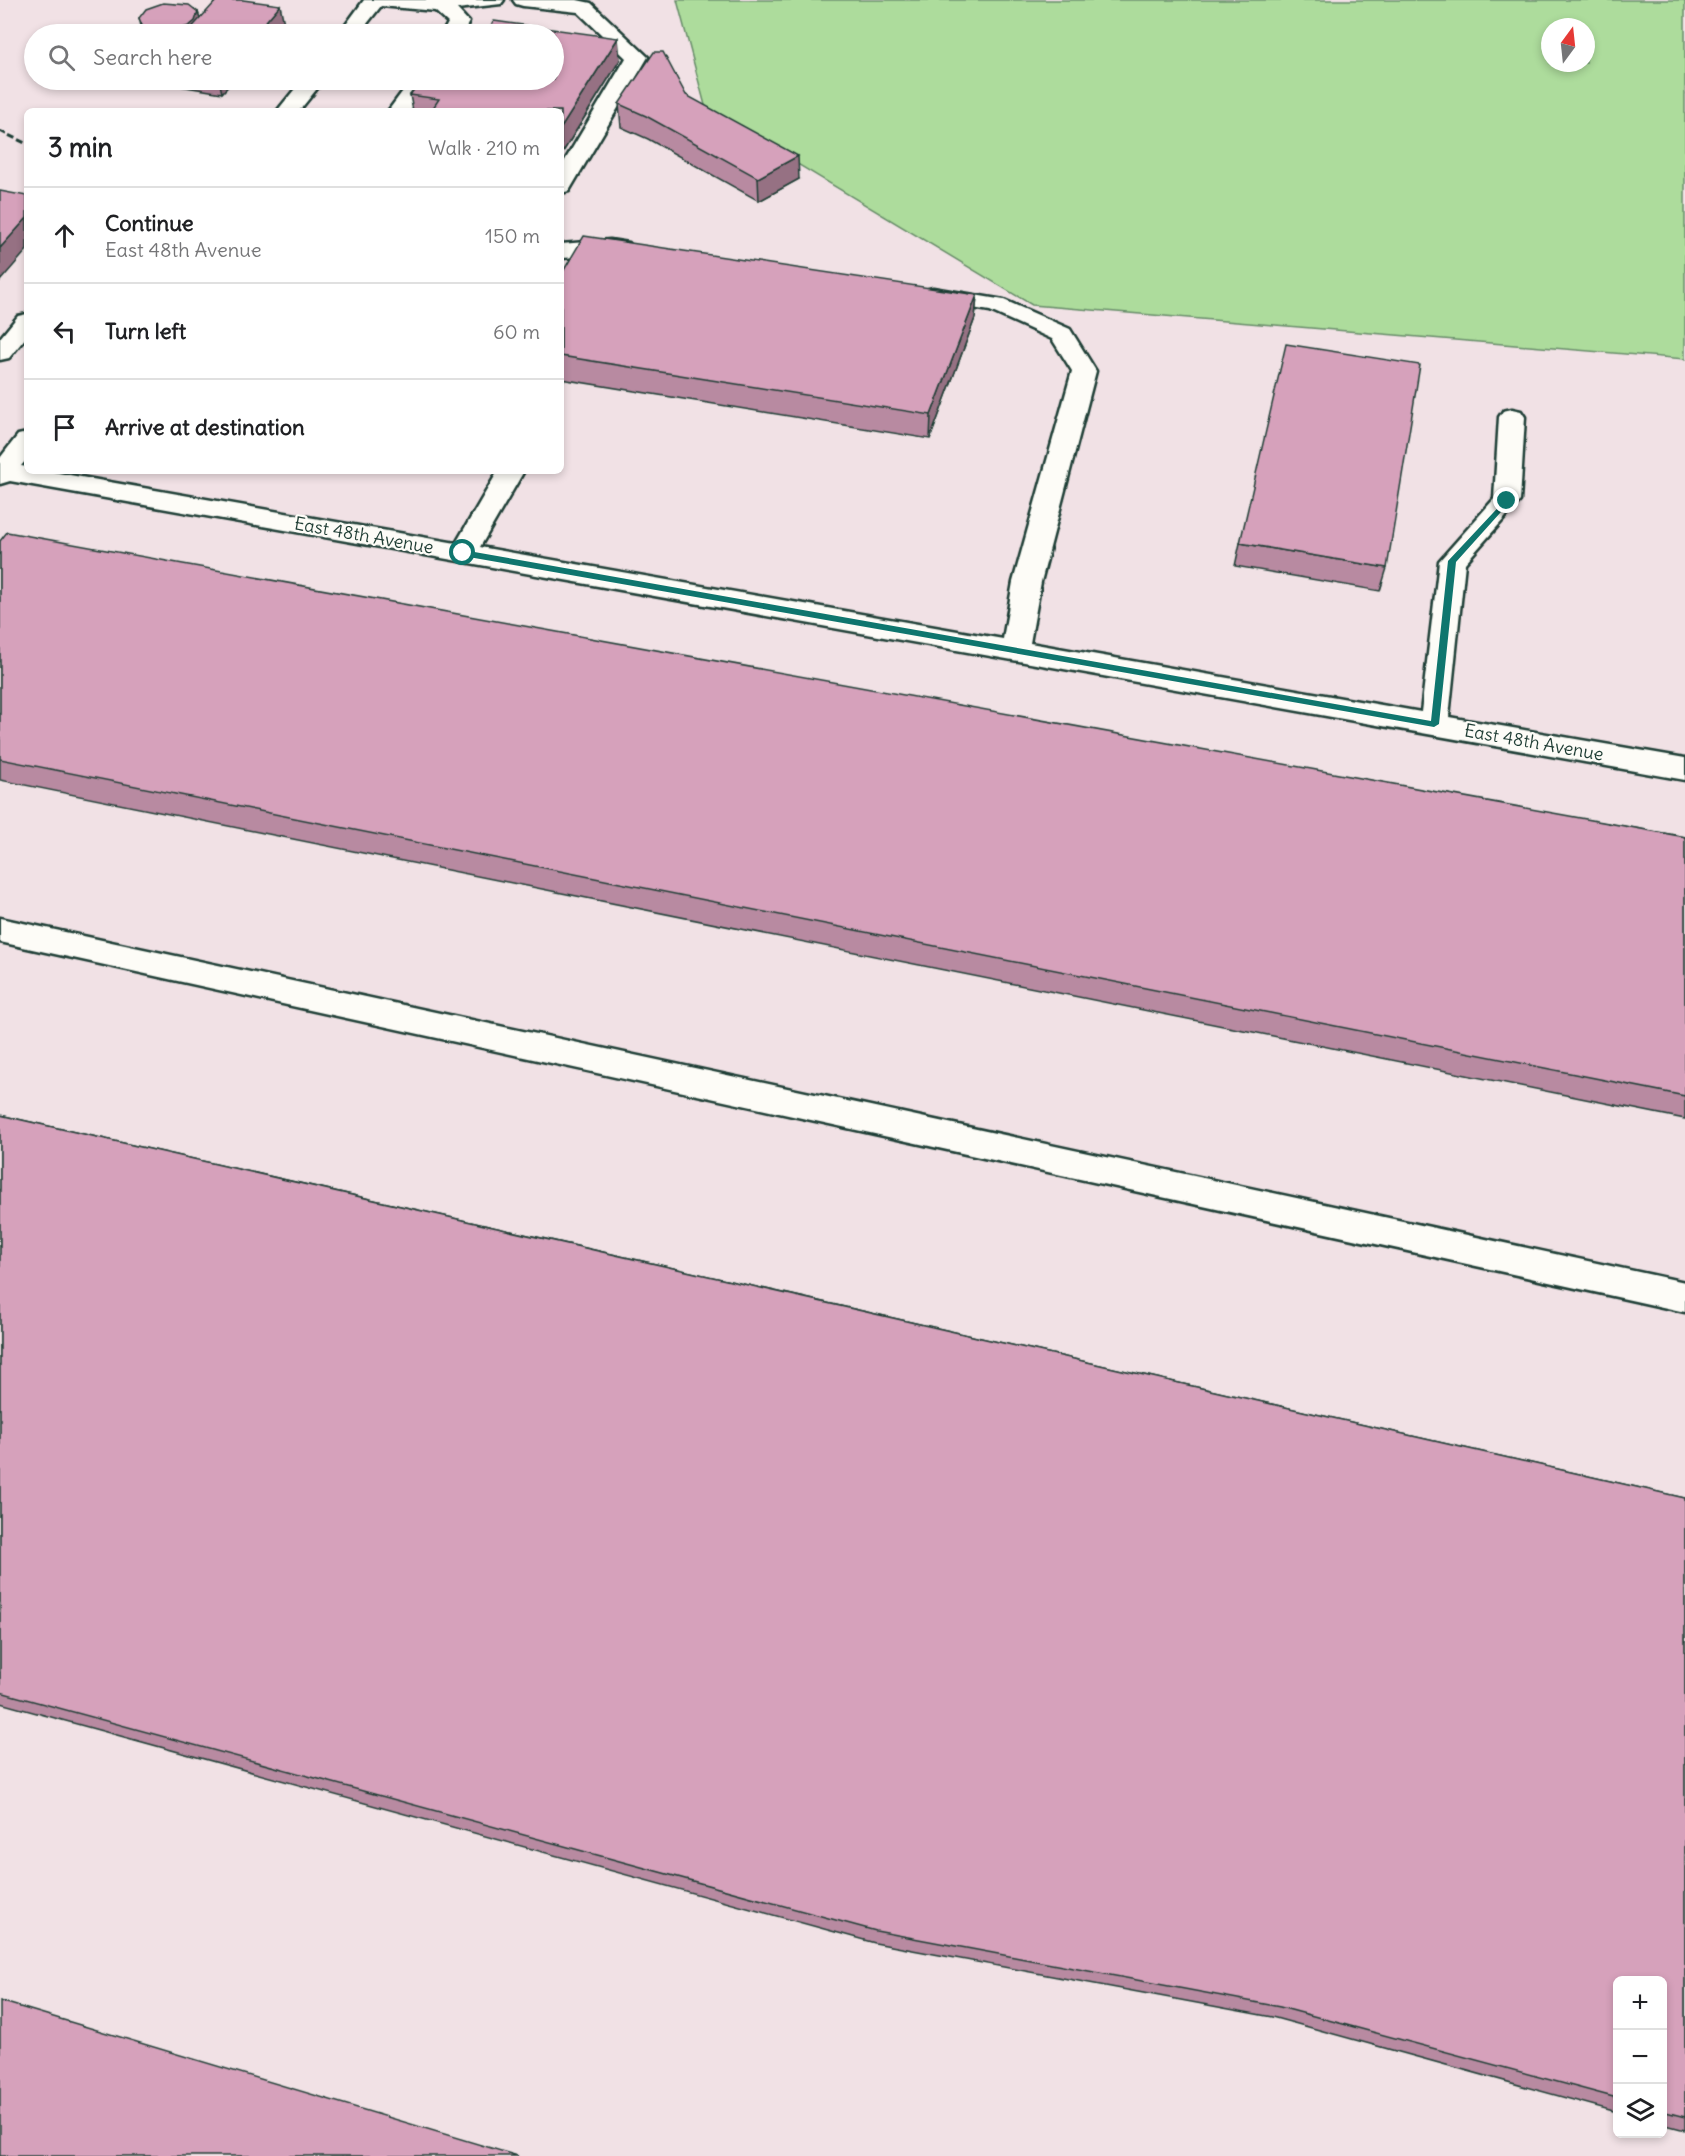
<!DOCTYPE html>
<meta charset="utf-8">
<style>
body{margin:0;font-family:Delius,sans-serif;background:#f6f6f6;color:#202124}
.controls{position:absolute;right:18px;bottom:18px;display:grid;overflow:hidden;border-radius:9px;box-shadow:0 3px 9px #0003}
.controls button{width:54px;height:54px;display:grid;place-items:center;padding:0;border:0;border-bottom:2px solid #e0e0e0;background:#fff;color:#202124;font:30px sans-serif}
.compass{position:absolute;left:1541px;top:18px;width:54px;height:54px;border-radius:50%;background:#fff;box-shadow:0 3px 9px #0003;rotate:15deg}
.stop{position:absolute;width:18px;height:18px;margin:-14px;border:4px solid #0f766e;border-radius:50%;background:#fff}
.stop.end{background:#0f766e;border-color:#fff;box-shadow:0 2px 6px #0008}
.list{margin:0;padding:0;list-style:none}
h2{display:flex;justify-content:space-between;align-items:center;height:78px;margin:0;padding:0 24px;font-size:26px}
h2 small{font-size:20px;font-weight:400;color:#757577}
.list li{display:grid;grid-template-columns:39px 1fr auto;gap:18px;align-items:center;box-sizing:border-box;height:96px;padding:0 24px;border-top:2px solid #e0e0e0}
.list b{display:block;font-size:22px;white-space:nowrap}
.list p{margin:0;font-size:20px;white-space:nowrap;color:#757577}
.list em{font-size:20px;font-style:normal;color:#757577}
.icon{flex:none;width:33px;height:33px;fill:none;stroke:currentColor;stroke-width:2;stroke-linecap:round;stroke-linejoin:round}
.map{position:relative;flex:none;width:1685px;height:2156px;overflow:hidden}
.search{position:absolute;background:#fff;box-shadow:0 3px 9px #0003;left:24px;top:24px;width:540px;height:66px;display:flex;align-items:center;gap:15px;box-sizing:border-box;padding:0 21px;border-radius:33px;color:#757577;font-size:22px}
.panel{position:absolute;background:#fff;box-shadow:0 3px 9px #0003;left:24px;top:108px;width:540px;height:366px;border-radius:9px}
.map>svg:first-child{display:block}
.green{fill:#addc9c;stroke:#668c68;stroke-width:1.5;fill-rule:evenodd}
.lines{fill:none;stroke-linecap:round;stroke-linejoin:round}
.minor-casing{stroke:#1f3d34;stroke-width:5}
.minor{fill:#fdfcf7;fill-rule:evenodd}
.rail{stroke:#1f3d34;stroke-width:3;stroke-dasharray:7 3;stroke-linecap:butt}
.wall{fill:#b88aa1;stroke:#1f3d34;stroke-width:1.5}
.shaded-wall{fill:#967183;stroke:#1f3d34;stroke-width:1.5}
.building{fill:#d6a1bb;stroke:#1f3d34;stroke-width:1.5}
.route{fill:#0f766e}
.labels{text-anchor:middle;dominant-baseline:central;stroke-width:4.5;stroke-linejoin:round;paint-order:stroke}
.street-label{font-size:18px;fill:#1f3d34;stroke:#fdfcf7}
</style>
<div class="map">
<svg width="1685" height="2156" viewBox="0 0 1685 2156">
<rect width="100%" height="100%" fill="#f1e1e5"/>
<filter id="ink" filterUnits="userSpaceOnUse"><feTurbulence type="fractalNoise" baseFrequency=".0167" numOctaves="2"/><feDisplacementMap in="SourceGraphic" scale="12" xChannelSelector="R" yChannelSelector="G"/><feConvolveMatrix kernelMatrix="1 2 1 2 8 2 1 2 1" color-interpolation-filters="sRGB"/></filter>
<g filter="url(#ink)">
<path class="green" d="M677,0h1008v359l-653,-54 -326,-196zM1550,27h36v36h-36z"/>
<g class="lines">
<g class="minor-casing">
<path id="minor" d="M364,0h140l-3,4 -44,5 12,13 -7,12h-20l6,-11 -13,-12 -54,-5 -22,28h-20z
M513,0h64l14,3 57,54 -79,134 -8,2v-26l65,-109 -48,-46 -55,-6 -7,-2z
M302,80h22l-25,31h-22z
M411,80h22l-23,31h-22z
M610,240l19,3 4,5 -4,5 -8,2 -60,3v-14z
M933,288l71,12 66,29 26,42 -55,211 -11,61 391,69 18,-151 55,-62 5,-82 4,-6 9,-2 9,2 4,6 -5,84 -55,62 -16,154 236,41v22l-1675,-299 -10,3v-26l18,-23 9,-2v26l-6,7 6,1v4h20l409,72 42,-72h26l-44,76 523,92 10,-57 59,-211 -20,-32 -62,-28 -65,-11 -4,-5 4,-5z
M27,314v22l-18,22 -9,2v-22l18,-22z
M0,918l1685,364v30l-1685,-370z"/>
</g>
<use href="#minor" class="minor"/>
<path class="rail" d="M0,131l27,13"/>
</g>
<path class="wall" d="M198,12l2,7 85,9 -6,6h-136l-4,-16z
M620,60l-59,95v-44h-148l-3,-16z
M167,80h67l-12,13 -54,-9z
M686,95l113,84 -40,22 -111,-62 -27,-12 -2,-23z
M561,275l416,20 -2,23 -45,121 -369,-60z
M0,541l1685,296v282l-1685,-339z
M1240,543l147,25 -7,23 -145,-25z
M0,1115l1685,383v632l-23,-6v-144h-45v132l-345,-95 -397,-74 -875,-240z"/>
<path class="shaded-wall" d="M280,5l5,23 -6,6h-24z
M198,12l4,15 -3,7h-28l-1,-2z
M618,38l2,22 -59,95v-27z
M219,80h15l-12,13z
M798,156l1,23 -40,22 -1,-23z
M27,218v32l-27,31v-33z
M977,295l-2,23 -45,121 1,-24z"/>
<path class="building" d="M217,0h26l37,5 -25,29h-69z
M163,3l26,2 9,7 -3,9 -6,5 -19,6h-10l-17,-4 -4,-10 7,-9z
M494,21l124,17 -57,90v-17h-130l8,-12 -29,-4 11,-15h133v-46h-69z
M654,52h9l23,43 112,61 -40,22 -112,-62 -27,-12z
M0,191l27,5v22l-27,30z
M584,236l393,59 -46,120 -370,-59v-81z
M1286,344l134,21 -33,203 -147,-25z
M7,532l1678,305v259l-1685,-337v-218z
M0,1115l1685,383v619l-23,-6v-131h-45v118l-337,-91 -404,-76 -876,-239z
M0,2001l518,155h-518z"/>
</g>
<path class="route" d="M1507,498l4,3 -2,2 -53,59 -17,162 -5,3 -971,-171 -4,-3 4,-3 968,171 17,-160z"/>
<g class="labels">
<g class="street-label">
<text transform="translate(364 535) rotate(10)">East 48th Avenue</text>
<text transform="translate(1534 742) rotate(10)">East 48th Avenue</text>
</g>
</g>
</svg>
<div class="controls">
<button>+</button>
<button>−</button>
<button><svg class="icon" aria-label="layers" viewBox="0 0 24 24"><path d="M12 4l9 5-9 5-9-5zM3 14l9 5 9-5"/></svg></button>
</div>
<svg class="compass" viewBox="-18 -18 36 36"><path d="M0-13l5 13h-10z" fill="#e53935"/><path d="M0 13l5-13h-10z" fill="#757577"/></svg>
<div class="stop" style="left:463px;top:553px"></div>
<div class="stop end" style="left:1507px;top:501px"></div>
<div class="search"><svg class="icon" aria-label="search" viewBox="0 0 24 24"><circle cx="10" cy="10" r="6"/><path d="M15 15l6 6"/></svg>Search here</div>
<section class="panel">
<h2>3 min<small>Walk · 210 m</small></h2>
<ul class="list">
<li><svg class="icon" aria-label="ahead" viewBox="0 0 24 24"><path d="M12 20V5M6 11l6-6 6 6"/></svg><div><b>Continue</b><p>East 48th Avenue</p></div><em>150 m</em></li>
<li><svg class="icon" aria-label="left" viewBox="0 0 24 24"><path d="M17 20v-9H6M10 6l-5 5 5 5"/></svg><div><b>Turn left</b></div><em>60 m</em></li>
<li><svg class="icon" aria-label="arrive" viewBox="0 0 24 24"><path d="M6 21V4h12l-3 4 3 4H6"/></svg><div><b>Arrive at destination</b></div></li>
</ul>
</section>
</div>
